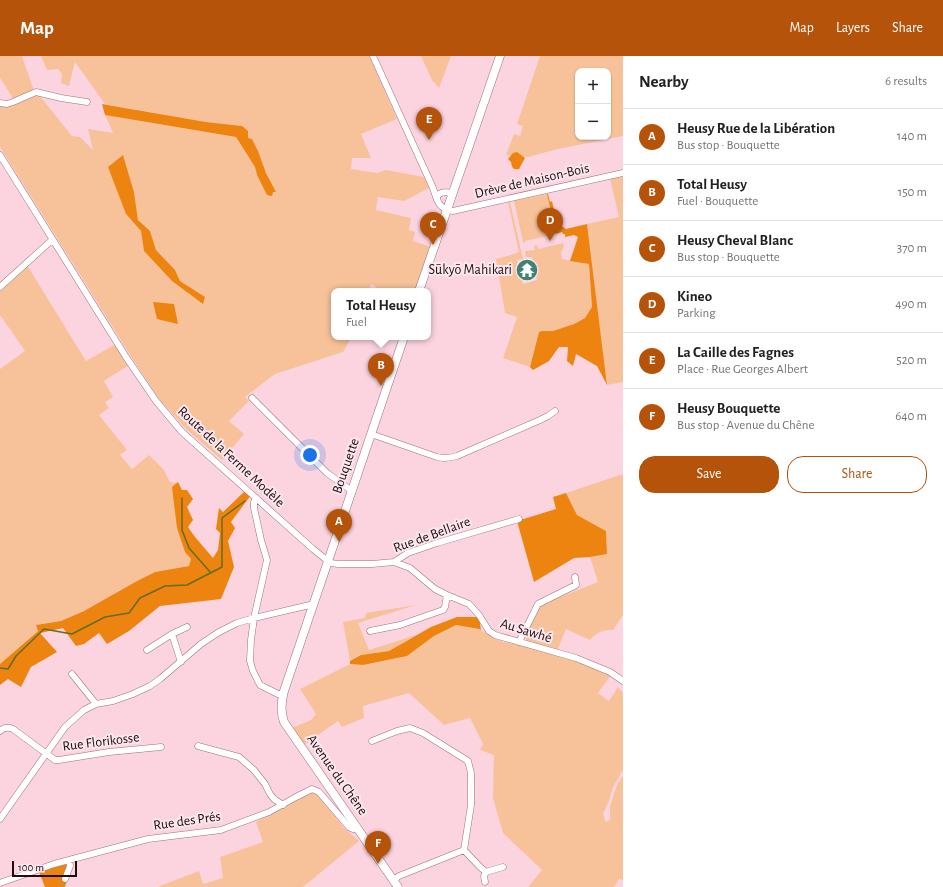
<!DOCTYPE html>
<meta charset="utf-8">
<style>
body{margin:0;font-family:"Alegreya Sans",sans-serif;background:#f2f2f2;color:#202124}
.controls{position:absolute;right:12px;top:12px;display:grid;overflow:hidden;border-radius:8px;box-shadow:0 1px 3px #0004}
.controls button{width:36px;height:36px;display:grid;place-items:center;padding:0;border:0;border-bottom:1px solid #e0e0e0;background:#fff;color:#202124;font:20px sans-serif}
.scale{position:absolute;left:12px;bottom:10px;width:65px;box-sizing:border-box;padding-left:4px;border:2px solid #1e0d13;border-top:0;font-size:11px;line-height:14px;white-space:nowrap;color:#1e0d13;-webkit-text-stroke:3px #fce7ed;paint-order:stroke}
.you{position:absolute;left:310px;top:399px;width:14px;height:14px;margin:-10px;border:3px solid #fff;border-radius:50%;background:#1a73e8;box-shadow:0 0 0 6px #1a73e833}
.badge{display:grid;place-items:center;width:26px;height:26px;border-radius:50%;background:#b45309;color:#fff;font-size:13px;font-weight:700}
.pin{position:absolute;translate:-50% -33px;filter:drop-shadow(0 1px 2px #0008)}
.pin::after{content:'';position:absolute;top:21px;width:14px;height:12px;background:inherit;clip-path:polygon(0 0,100% 0,50% 100%)}
.popup{position:absolute;left:331px;top:232px;width:100px;height:52px;box-sizing:border-box;display:grid;place-content:center;border-radius:8px;background:#fff;filter:drop-shadow(0 1px 3px #0005);font-size:13px;white-space:nowrap;color:#757577}
.popup b{font-size:15px;color:#202124}
.popup::after{content:'';position:absolute;left:50%;top:100%;margin-left:-8px;border:8px solid transparent;border-top-color:#fff}
.list{margin:0;padding:0;list-style:none}
h2{display:flex;justify-content:space-between;align-items:center;height:52px;margin:0;padding:0 16px;font-size:17px}
h2 small{font-size:13px;font-weight:400;color:#757577}
.list li{display:grid;grid-template-columns:26px 1fr auto;gap:12px;align-items:center;box-sizing:border-box;height:56px;padding:0 16px;border-top:1px solid #e0e0e0}
.list b{display:block;font-size:15px;white-space:nowrap}
.list p{margin:0;font-size:13px;white-space:nowrap;color:#757577}
.list em{font-size:13px;font-style:normal;color:#757577}
.actions{display:flex;gap:8px;padding:12px 16px}
.actions a{flex:1;padding:9px 0;border:1px solid #b45309;border-radius:16px;text-align:center;font-size:14px;color:#b45309}
.actions .main{background:#b45309;color:#fff}
.map{position:relative;flex:none;width:623px;height:831px;overflow:hidden}
header{display:flex;align-items:center;gap:24px;box-sizing:border-box;height:56px;padding:0 20px;background:#b45309;color:#fff}
header strong{font-size:19px}
nav{display:flex;gap:22px;margin-inline-start:auto;font-size:14px}
main{display:flex}
aside{flex:1;background:#fff}
.map>svg:first-child{display:block}
.green{fill:#f7c299;fill-rule:evenodd}
.forest{fill:#ed840f}
.lines{fill:none;stroke-linecap:round;stroke-linejoin:round}
.stream{stroke:#646c1f;stroke-width:1.5}
.minor-casing{stroke:#9d717f;stroke-width:7}
.major-casing{stroke:#9d717f;stroke-width:9}
.minor{stroke:#fff;stroke-width:6}
.major{stroke:#fff;stroke-width:8}
.labels{text-anchor:middle;dominant-baseline:central;stroke-width:4;stroke-linejoin:round;paint-order:stroke}
.street-label{font-size:14px;fill:#1e0d13;stroke:#fce7ed}
.poi-label{font-size:14px;fill:#1e0d13;stroke:#fce7ed;text-anchor:end}
</style>
<header>
<strong>Map</strong>
<nav><a>Map</a><a>Layers</a><a>Share</a></nav>
</header>
<main>
<div class="map">
<svg width="623" height="831" viewBox="0 0 623 831">
<rect width="100%" height="100%" fill="#fcd4e0"/>
<path class="green" d="M0,0h22l12,35 -20,9 -14,-22z
M41,0h328l28,63 -36,15 10,24h-19l-1,11 26,4 9,-3 38,7 5,11 -25,13 -26,-4 -2,13 35,8 -2,12 6,2 -2,9 18,6 -15,44h-36l-8,-7 -2,3 -5,4h-31v46h16v3l-7,12 -68,22 -30,23 4,4 -20,20 15,13 -22,26 -35,-30 -28,-31 -27,-41 -132,-211v-42l35,-11 4,1 33,41 8,1 13,13 -5,-21 25,4 -8,-18 131,22 19,30 2,8 16,17h3l-10,-19 -8,-22 -6,-12 -4,-1 -6,-12 -36,-4 -101,-18 -30,-42 -6,24 -8,-3 1,-9 -4,-5 -11,1zM123,99l11,37 4,28 12,11 6,19 19,20 5,11 25,16 -33,-16 -28,-30 -3,-20 -15,-17z
M421,0h30l-12,32 -7,-8z
M540,0h83v80l-65,13 -30,8 -22,-2 8,-21 6,2 3,-10 -6,-2zM578,15h30v66h-30z
M623,120v206l-16,3 -20,-161 32,-7 -9,-38z
M547,138l9,40 -31,7v2l-2,-1 -9,-41z
M508,146h2l13,57 -6,1 6,24 14,-4 -5,-23h-6l-1,-5 2,-2v1l8,-1 -1,-4 3,-1 1,4 25,-6 1,3 -3,7 1,6 27,5 3,43 -7,11 -11,6 -21,7h-11l-3,1 -9,35 -27,-9 14,-41 -12,-4 -9,-54 15,-4 8,-3z
M27,209l59,96 30,-17 13,21 -25,16 9,16 -8,5 4,6 -10,7 28,35 -7,5 12,14 17,-14 15,15 6,12 8,1 -6,4 13,65 6,7 -2,7 -34,6 -18,9 -53,30 -23,10 -25,4 2,5 -38,34v-295l25,-18 -25,-36v-25z
M623,418v141l-10,15c-10,0 -16,2 -23,10l-24,-11 -9,22 -30,-9 -2,-5 15,-32 58,-23 -8,-25 17,-3 -1,-23 -29,-16 -11,-22z
M416,549l-58,18 11,27 47,-15 -27,16 -28,4 -11,6 -7,-39 22,-4 1,-5z
M456,569l23,4 24,13 22,4 50,12 36,17 -13,18 11,8 9,-14 5,6v77l-10,17 -4,14 -6,13 3,8 4,-2v-14l7,-21 6,-10v105l-4,-1 -5,8h-86l14,-17 -39,-37 -10,-35 1,-43 -14,-5 3,-6 -13,-26 -26,7 -35,-32 -46,13 1,12 -22,9 -4,-6 -34,24 -12,-17 19,-8 5,-6 -16,-25 50,-25 13,1 44,-9 27,-20z
M311,736l7,3 25,32 16,14 -56,46h-146l42,-16 4,13 20,-6 -3,-21 43,-15 -7,-20 43,-24z"/>
<path class="forest" d="M102,48l104,18 36,4 6,5v7l4,1 6,12 8,22 10,19h-3l-1,4 -5,-1 -10,-20 -2,-8 -19,-30 -131,-22z
M517,96l8,6 -6,11c-6,1 -7,-1 -8,-7l-3,-3 5,-6z
M123,99l11,37 4,28 12,11 6,19 19,20 5,11 25,16 -2,7 -31,-23 -28,-30 -3,-20 -15,-17 -18,-47z
M547,138h1l2,8 2,-1 3,14 3,8 8,6 21,-5 20,161 -10,-19 -21,-12 -3,12 -6,-5 1,-14h-9l-10,14 -16,9 -3,-3 9,-35 3,-1h11l21,-7 11,-6 7,-11 -3,-43 -19,-3 8,-24 -4,-2 -9,2v-3h-2l-1,-2 -6,2z
M153,246l21,2 4,20 -21,-5z
M178,426l4,8h5l6,9 -6,8 6,13 -5,7 7,10 18,21 5,-8 2,-17 -4,-4 3,-21 4,4 23,-22 5,5 -20,27 4,6 -7,13 6,26 -13,32 -61,7 -31,25 -22,13 -8,-11 -15,11 -8,2 -13,-18 -23,5 17,19 -26,15 -10,20 -13,-8 -8,6v-21l38,-33 -2,-6 25,-4 23,-10 53,-30 18,-9 34,-6 2,-7 -6,-7 -8,-24 -5,-41z
M566,437l11,22 29,16 1,23 -17,3 -16,1 -40,24 -17,-61 39,-12 -3,-12z
M457,561h22l2,13 -2,-1 -23,-4 -22,11 -27,20 -44,9 -13,-1v-3l11,-6 28,-4 42,-24z
M73,806l-8,25h-20l-6,-15z"/>
<g class="lines">
<path class="stream" d="M182,442v32l7,18 22,25
M0,612l8,1 8,-13 28,-27 28,5 33,-17 24,-4 11,-15 25,-12 22,-1 35,-18v-49l23,-17"/>
<g class="minor-casing">
<path id="minor" d="M373,0l60,132c4,12 5,21 20,23l170,-38
M0,47l7,1 6,-2 23,-10 25,6 26,4
M0,99l126,202 30,44 26,31 131,117 15,12 3,2 7,1h34l22,-2 14,-9 29,-10 82,-24
M437,143v-3c4,-5 10,-4 16,-3
M0,231l52,-47
M252,342l75,75 25,18
M371,378l66,23c7,2 13,1 20,-1l83,-36 8,-4 7,-5
M256,442l-2,4v6l7,32 6,20 -13,58 -3,22 -1,21 3,10 7,14 18,9h5
M394,506l16,6 25,21 12,6 22,9 10,11 10,16 6,4 81,23 34,14 13,9
M370,575l30,-6 43,-15 2,-3 2,-12
M172,578l9,28
M519,586l19,-38 38,-19 -1,-8
M147,594l25,-16 15,-7
M72,618l24,30
M0,675c4,-4 8,-4 13,-2l42,31h4l50,-8 52,-5
M372,685l25,-10 13,-3 13,5 45,28 3,12v32l-7,45 -65,26 -5,4
M198,690l41,11 15,13 11,14 5,10 4,5 9,6
M0,763l65,-92 19,-17 12,-6 17,-3 20,-7 17,-8 10,-7 41,-35 18,-12 18,-9 17,-5 60,-14
M464,794l16,17 6,5 17,-5
M65,823l5,-13 -1,-6
M485,826l-1,-6 2,-4
M0,827l54,-19 94,-25 73,-9 48,-18 27,-15 16,-8 7,3 30,35 4,2 5,-1"/>
</g>
<g class="major-casing">
<path id="major" d="M419,235l81,-235
M398,831l-114,-165c-4,-11 -3,-20 0,-31l120,-354"/>
</g>
<use href="#minor" class="minor"/>
<use href="#major" class="major"/>
</g>
<defs>
<g id="temple-disc" transform="scale(1.15)"><circle r="9.5" fill="#408375" stroke="#fce7ed"/><path d="M0-6L5-2H3V0L6.5 2.5H4V6H1.5V3h-3V6H-4V2.5H-6.5L-3 0V-2H-5Z" fill="#fff"/></g>
</defs>
<g fill-rule="evenodd">
<use href="#temple-disc" x="527" y="214"/>
</g>
<g class="labels">
<g class="street-label">
<text transform="translate(532 125) rotate(-13)">Drève de Maison-Bois</text>
<text transform="translate(231 401) rotate(43)">Route de la Ferme Modèle</text>
<text transform="translate(346 410) rotate(-71)">Bouquette</text>
<text transform="translate(432 479) rotate(-20)">Rue de Bellaire</text>
<text transform="translate(526 575) rotate(17)">Au Sawhé</text>
<text transform="translate(101 686) rotate(-7)">Rue Florikosse</text>
<text transform="translate(337 719) rotate(55)">Avenue du Chêne</text>
<text transform="translate(187 765) rotate(-8)">Rue des Prés</text>
</g>
<g class="poi-label">
<text x="512" y="214">Sūkyō Mahikari</text>
</g>
</g>
</svg>
<div class="controls">
<button>+</button>
<button>−</button>
</div>
<div class="scale">100 m</div>
<div class="you"></div>
<div class="pin badge" style="left:339px;top:486px">A</div>
<div class="pin badge" style="left:381px;top:330px">B</div>
<div class="popup"><b>Total Heusy</b>Fuel</div>
<div class="pin badge" style="left:433px;top:189px">C</div>
<div class="pin badge" style="left:550px;top:185px">D</div>
<div class="pin badge" style="left:429px;top:84px">E</div>
<div class="pin badge" style="left:378px;top:808px">F</div>
</div>
<aside>
<h2>Nearby<small>6 results</small></h2>
<ul class="list">
<li><span class="badge">A</span><div><b>Heusy Rue de la Libération</b><p>Bus stop · Bouquette</p></div><em>140 m</em></li>
<li><span class="badge">B</span><div><b>Total Heusy</b><p>Fuel · Bouquette</p></div><em>150 m</em></li>
<li><span class="badge">C</span><div><b>Heusy Cheval Blanc</b><p>Bus stop · Bouquette</p></div><em>370 m</em></li>
<li><span class="badge">D</span><div><b>Kineo</b><p>Parking</p></div><em>490 m</em></li>
<li><span class="badge">E</span><div><b>La Caille des Fagnes</b><p>Place · Rue Georges Albert</p></div><em>520 m</em></li>
<li><span class="badge">F</span><div><b>Heusy Bouquette</b><p>Bus stop · Avenue du Chêne</p></div><em>640 m</em></li>
</ul>
<div class="actions"><a class="main">Save</a><a>Share</a></div>
</aside>
</main>
